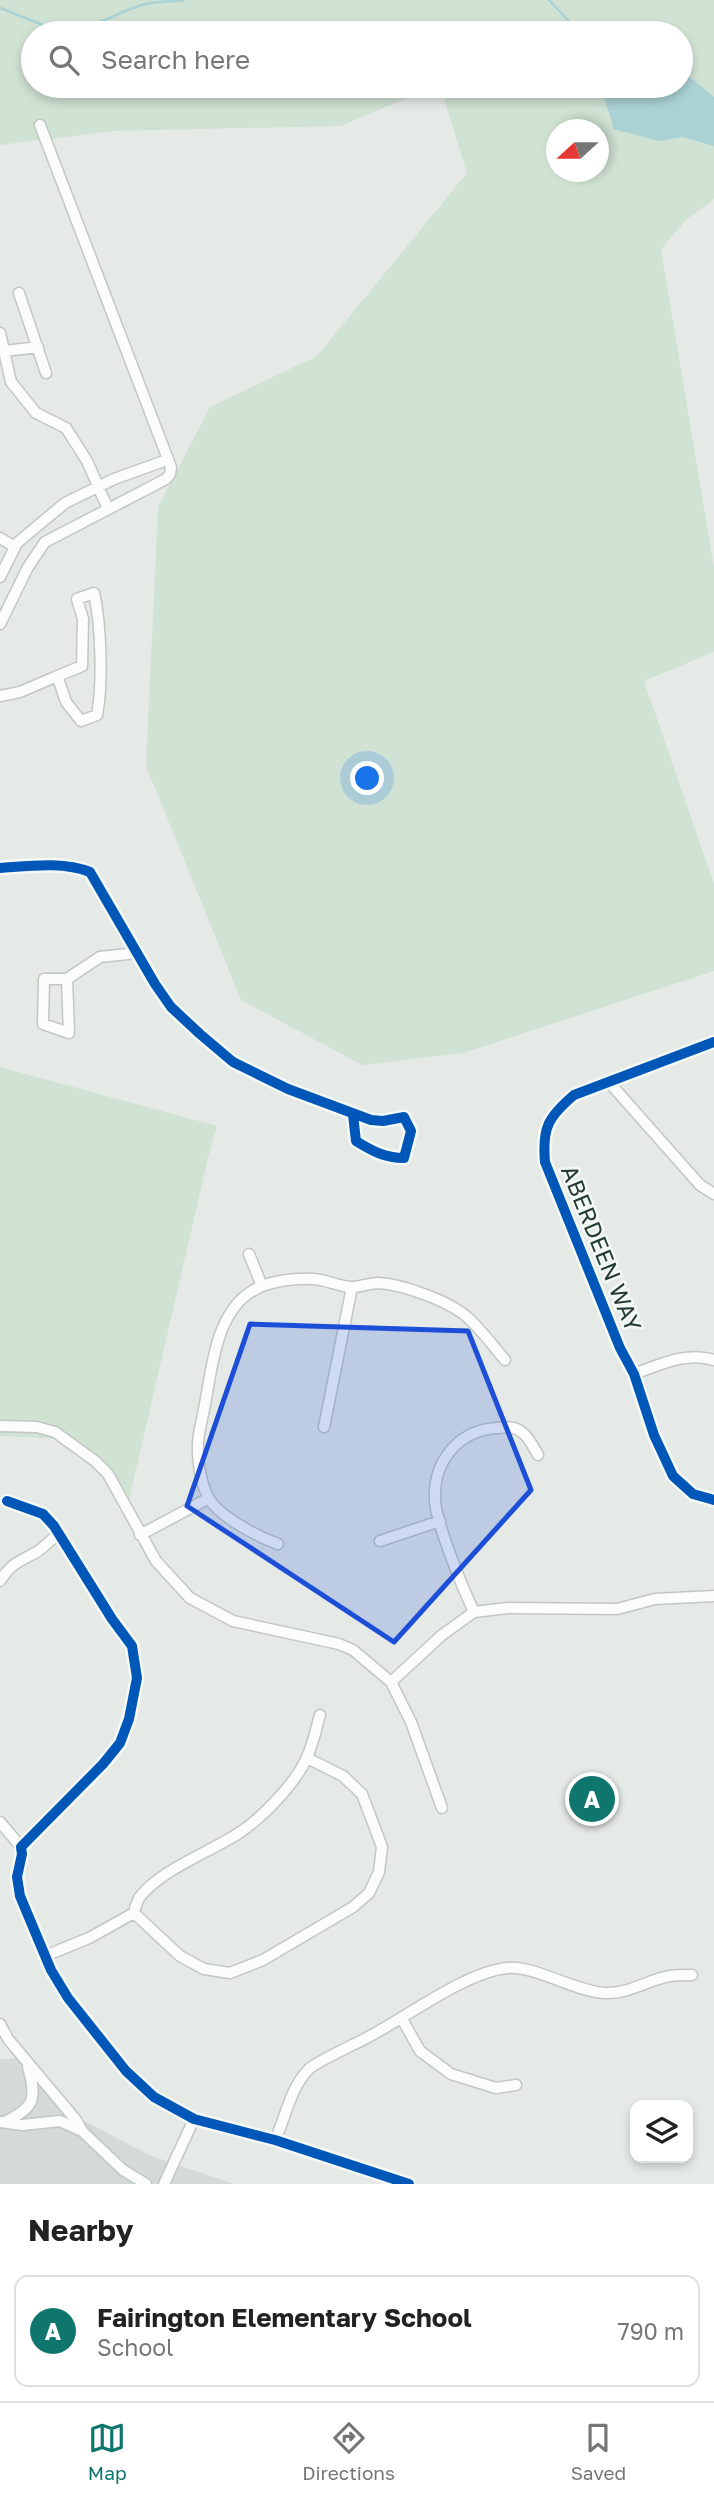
<!DOCTYPE html>
<style>
body{margin:0;font-family:"Golos Text",sans-serif;background:#f2f2f2;color:#222}
.controls{position:absolute;right:21px;bottom:21px;display:grid;overflow:hidden;border-radius:14px;box-shadow:0 4px 10px #0003}
.controls button{width:63px;height:63px;display:grid;place-items:center;padding:0;border:0;border-bottom:2px solid #e0e0e0;background:#fff;color:#222;font:35px sans-serif}
.compass{position:absolute;left:546px;top:119px;width:63px;height:63px;border-radius:50%;background:#fff;box-shadow:0 4px 10px #0003;rotate:249deg}
.you{position:absolute;left:368px;top:779px;width:24px;height:24px;margin:-18px;border:5px solid #fff;border-radius:50%;background:#1a73e8;box-shadow:0 0 0 10px #1a73e833}
.badge{display:grid;place-items:center;width:46px;height:46px;border-radius:50%;background:#0f766e;color:#fff;font-size:23px;font-weight:700}
.pin{position:absolute;translate:-50% -50%;border:4px solid #fff;box-shadow:0 2px 7px #0006}
.list{margin:0;padding:0;list-style:none}
h2{display:flex;justify-content:space-between;align-items:center;height:91px;margin:0;padding:0 28px;font-size:30px}
h2 small{font-size:23px;font-weight:400;color:#767676}
.list li{display:grid;grid-template-columns:46px 1fr auto;gap:21px;align-items:center;box-sizing:border-box;height:112px;margin:0 14px 14px;padding:0 14px;border:2px solid #e0e0e0;border-radius:14px}
.list b{display:block;font-size:26px;white-space:nowrap}
.list p{margin:0;font-size:23px;white-space:nowrap;color:#767676}
.list em{font-size:23px;font-style:normal;color:#767676}
.icon{flex:none;width:38px;height:38px;fill:none;stroke:currentColor;stroke-width:2;stroke-linecap:round;stroke-linejoin:round}
.map{position:relative;flex:none;width:714px;height:2184px;overflow:hidden}
.search{position:absolute;background:#fff;box-shadow:0 4px 10px #0003;left:21px;right:21px;top:21px;height:77px;display:flex;align-items:center;gap:18px;box-sizing:border-box;padding:0 24px;border-radius:38px;color:#767676;font-size:26px}
.sheet{height:217px;background:#fff}
nav{display:flex;justify-content:space-around;align-items:center;box-sizing:border-box;height:98px;border-top:2px solid #e0e0e0;background:#fff;font-size:19px;color:#767676}
nav a{display:grid;justify-items:center;gap:4px}
nav .on{color:#0f766e}
.map>svg:first-child{display:block}
.built{fill:#d4dbd7}
.green{fill:#d0e2d4;fill-rule:evenodd}
.water{fill:#aad2d4}
.lines{fill:none;stroke-linecap:round;stroke-linejoin:round}
.stream{stroke:#aad2d4;stroke-width:2.5}
.minor-casing{stroke:#c2c7c4;stroke-width:13}
.minor{stroke:#fbfcfb;stroke-width:10}
.cycleway-casing{stroke:#f4f9f6;stroke-width:15}
.cycleway{stroke:#0057b8;stroke-width:10}
.marked{fill:#1d4ed8;fill-opacity:0.2;stroke:#1d4ed8;stroke-width:5;stroke-linejoin:round}
.labels{text-anchor:middle;dominant-baseline:central;stroke-width:5;stroke-linejoin:round;paint-order:stroke}
.street-label{font-size:23px;fill:#243c33;stroke:#f4f9f6}
</style>
<div class="map">
<svg width="714" height="2184" viewBox="0 0 714 2184">
<rect width="100%" height="100%" fill="#e5eae7"/>
<path class="built" d="M26,2058l36,51 87,46 85,29h-234v-125z"/>
<path class="green" d="M0,0h714v199l-28,21 -25,29 53,319v84l-70,29 70,203v87l-251,82 -101,12 -121,-65 -95,-234 12,-259 52,-100 107,-51 150,-183 -27,-87h241v-53h-648v53h402l-94,40 -227,5 -114,14zM556,130h42v42h-42z
M0,1067l217,59 -9,32 -79,342 -67,-61 -62,-3z"/>
<path class="water" d="M681,70l33,27v49l-31,-9 -24,4 -46,-12c-2,-16 -9,-27 -13,-43h81z"/>
<g class="lines">
<path class="stream" d="M549,0l31,33
M0,8l63,25
M68,33c27,-5 51,-22 77,-29 13,-3 27,-2 39,-4"/>
<g class="minor-casing">
<path id="minor" d="M19,293l27,80
M0,333l11,49 25,31 30,15 21,33 21,48
M5,351l33,-4
M0,538l15,9
M0,577l17,-34 48,-40 49,-24 53,-19
M94,593c7,31 9,91 3,122l-16,6 -15,-19 -8,-24 -3,-1 27,-11 1,-47 -6,-20z
M0,624l28,-57 17,-25 121,-63 4,-5 1,-7 -131,-342
M0,696l20,-4 35,-15
M0,868c29,-2 63,-7 90,4l65,112 16,23 29,27 33,28 55,27 83,31 12,1 21,-4 7,14 -7,27c-19,0 -32,-7 -48,-17l-3,-26
M67,979l2,54 -26,-9 1,-45h23l33,-22 37,-4
M714,1042l-140,53c-26,22 -32,33 -29,67l75,186 14,26 20,61 19,41 20,18 21,6
M608,1081l92,104 14,9
M249,1254l13,32
M634,1374c25,-9 53,-23 80,-14
M0,1426l37,1 18,5 40,29 13,13 48,87 34,37 43,23 106,23 14,6 38,32 20,40 31,86
M324,1427l28,-140
M7,1501l36,13 11,12 58,93 20,27 5,32 -8,41 -9,24 -17,21 -82,83 1,7 -5,23 3,19 31,74 17,28 58,73 28,26 40,22 81,21 134,44
M140,1535l69,-37
M380,1541l60,-20
M278,1544c-20,-7 -60,-28 -70,-47 -7,-14 -11,-36 -10,-52 0,-13 5,-28 7,-41 7,-37 11,-88 44,-111 18,-13 51,-16 72,-13 10,2 21,7 31,7 9,0 18,-4 26,-4 24,1 71,18 89,34 14,12 26,29 38,43
M0,1581c11,-17 18,-19 35,-28 8,-4 15,-13 22,-18
M474,1612c-11,-23 -38,-89 -39,-112 -2,-39 24,-70 62,-72 10,-1 18,-2 26,5 6,5 11,15 15,22
M391,1682l51,-47 32,-23 34,-4 109,1 38,-10 59,-3
M0,1822l21,25
M134,1913l46,43 24,13 26,4 33,-13 90,-53 16,-14 10,-21 3,-25 -20,-53 -19,-18 -36,-18
M45,1956l44,-18 45,-25c1,-5 3,-11 5,-15 21,-28 71,-46 100,-65 24,-16 57,-50 68,-76 6,-13 9,-28 13,-42
M402,2019l18,32 31,23 45,14 20,-3
M0,2024l8,15 68,81 6,11
M0,2122l22,3 38,-4 22,10 41,39 23,14
M5,2122c30,-15 32,-23 23,-55
M275,2140c11,-23 15,-52 34,-71 10,-9 47,-25 61,-33 40,-21 94,-63 137,-68 27,-3 67,23 97,25 27,1 42,-13 66,-17 7,-1 15,-1 22,-1
M164,2184l30,-65"/>
</g>
<use href="#minor" class="minor"/>
<g class="cycleway-casing">
<path id="cycleway" d="M0,868c29,-2 63,-7 90,4l65,112 16,23 29,27 33,28 55,27 83,31 12,1 21,-4 7,14 -7,27c-19,0 -32,-7 -48,-17l-3,-26
M714,1042l-140,53c-26,22 -32,33 -29,67l75,186 14,26 20,61 19,41 20,18 21,6
M7,1501l36,13 11,12 58,93 20,27 5,32 -8,41 -9,24 -17,21 -82,83 1,7 -5,23 3,19 31,74 17,28 58,73 28,26 40,22 81,21 134,44"/>
</g>
<use href="#cycleway" class="cycleway"/>
</g>
<path class="marked" d="M250,1324l218,7 63,159 -137,152 -207,-136z"/>
<g class="labels">
<g class="street-label">
<text transform="translate(602 1248) rotate(68)">ABERDEEN WAY</text>
</g>
</g>
</svg>
<div class="controls">
<button><svg class="icon" aria-label="layers" viewBox="0 0 24 24"><path d="M12 4l9 5-9 5-9-5zM3 14l9 5 9-5"/></svg></button>
</div>
<svg class="compass" viewBox="-18 -18 36 36"><path d="M0-13l5 13h-10z" fill="#e53935"/><path d="M0 13l5-13h-10z" fill="#767676"/></svg>
<div class="you"></div>
<div class="pin badge" style="left:592px;top:1799px">A</div>
<div class="search"><svg class="icon" aria-label="search" viewBox="0 0 24 24"><circle cx="10" cy="10" r="6"/><path d="M15 15l6 6"/></svg>Search here</div>
</div>
<section class="sheet">
<h2>Nearby<small></small></h2>
<ul class="list">
<li><span class="badge">A</span><div><b>Fairington Elementary School</b><p>School</p></div><em>790 m</em></li>
</ul>
</section>
<nav>
<a class="on"><svg class="icon" aria-label="map" viewBox="0 0 24 24"><path d="M3 6l6-2 6 2 6-2v14l-6 2-6-2-6 2zM9 4v14M15 6v14"/></svg>Map</a>
<a><svg class="icon" aria-label="directions" viewBox="0 0 24 24"><path d="M12 3l9 9-9 9-9-9zM9 14v-3h6M13 9l2 2-2 2"/></svg>Directions</a>
<a><svg class="icon" aria-label="saved" viewBox="0 0 24 24"><path d="M7 4h10v16l-5-4-5 4z"/></svg>Saved</a>
</nav>
